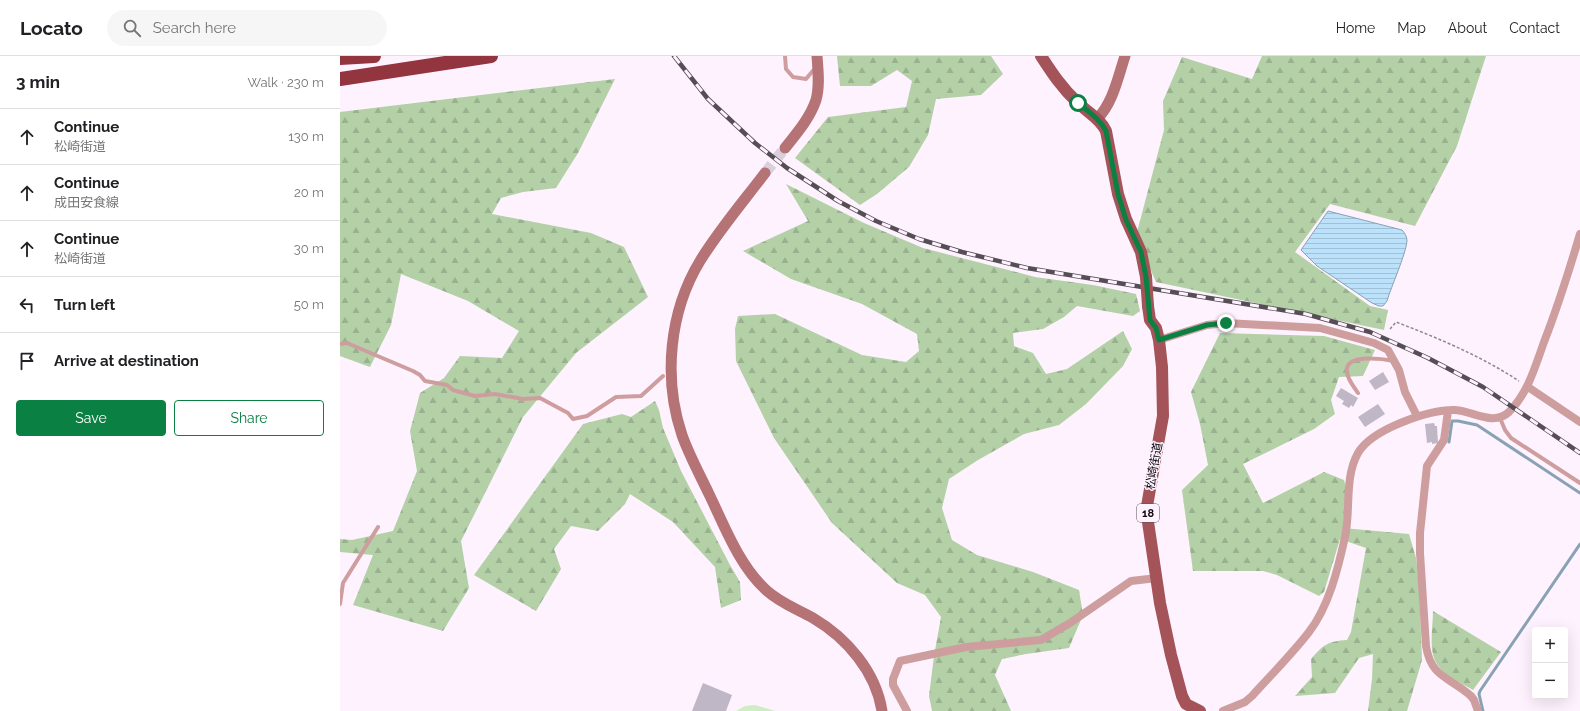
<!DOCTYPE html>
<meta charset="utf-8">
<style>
body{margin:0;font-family:Raleway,"Noto Sans JP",sans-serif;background:#f6f6f6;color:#202124}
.controls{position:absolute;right:12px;bottom:12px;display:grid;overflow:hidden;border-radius:4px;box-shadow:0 4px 16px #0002}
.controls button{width:36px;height:36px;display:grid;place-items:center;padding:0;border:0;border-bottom:1px solid #e0e0e0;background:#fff;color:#202124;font:20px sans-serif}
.stop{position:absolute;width:12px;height:12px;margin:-9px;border:3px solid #0b8043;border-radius:50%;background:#fff}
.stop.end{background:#0b8043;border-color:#fff;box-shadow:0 1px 4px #0008}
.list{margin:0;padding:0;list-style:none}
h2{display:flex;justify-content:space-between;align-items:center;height:52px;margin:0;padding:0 16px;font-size:17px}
h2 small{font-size:13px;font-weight:400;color:#757577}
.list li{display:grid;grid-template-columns:26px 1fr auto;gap:12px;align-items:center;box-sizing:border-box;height:56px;padding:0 16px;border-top:1px solid #e0e0e0}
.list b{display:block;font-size:15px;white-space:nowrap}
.list p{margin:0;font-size:13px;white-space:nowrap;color:#757577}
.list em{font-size:13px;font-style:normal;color:#757577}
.actions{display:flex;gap:8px;padding:12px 16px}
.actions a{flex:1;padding:9px 0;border:1px solid #0b8043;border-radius:4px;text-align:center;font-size:14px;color:#0b8043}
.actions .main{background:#0b8043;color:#fff}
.icon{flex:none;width:22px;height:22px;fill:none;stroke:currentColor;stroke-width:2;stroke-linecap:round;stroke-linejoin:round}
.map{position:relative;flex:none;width:1240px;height:655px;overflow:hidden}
header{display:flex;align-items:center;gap:24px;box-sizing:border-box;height:56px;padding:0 20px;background:#fff;border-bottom:1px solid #e0e0e0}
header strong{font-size:19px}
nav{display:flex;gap:22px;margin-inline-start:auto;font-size:14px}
.search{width:280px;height:36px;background:#f6f6f6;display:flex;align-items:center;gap:10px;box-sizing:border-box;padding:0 14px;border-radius:22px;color:#757577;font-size:15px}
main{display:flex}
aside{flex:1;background:#fff}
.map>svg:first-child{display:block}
.grass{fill:#d0ecc4}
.forest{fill:url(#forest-firs)}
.water{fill:url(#water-rules);stroke:#88a2b4}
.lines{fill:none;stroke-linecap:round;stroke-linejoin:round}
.stream{stroke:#88a2b4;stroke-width:3}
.building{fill:#bfb6c6}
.secondary-tunnel{stroke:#dacfda;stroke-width:11;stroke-dasharray:11 5.5;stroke-linecap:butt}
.path{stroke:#8f868f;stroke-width:1.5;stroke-dasharray:3 2;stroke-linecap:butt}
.lane{stroke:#ce9e9f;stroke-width:4}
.street{stroke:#ce9e9f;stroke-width:8}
.secondary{stroke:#b67376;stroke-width:11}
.primary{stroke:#a45358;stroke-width:12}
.highway{stroke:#92353f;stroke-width:14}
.rail-casing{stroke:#554e55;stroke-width:4.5}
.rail{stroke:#fef2fe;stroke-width:3;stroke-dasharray:9;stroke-linecap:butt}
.primary-bridge{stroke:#a45358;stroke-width:12}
.route{stroke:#0b8043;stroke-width:5}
.labels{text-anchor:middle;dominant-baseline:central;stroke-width:3;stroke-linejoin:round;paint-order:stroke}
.shield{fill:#fef2fe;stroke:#575057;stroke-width:1}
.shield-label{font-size:11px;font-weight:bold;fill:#100b10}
.street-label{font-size:12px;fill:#100b10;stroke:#fef2fe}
</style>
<header>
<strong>Locato</strong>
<div class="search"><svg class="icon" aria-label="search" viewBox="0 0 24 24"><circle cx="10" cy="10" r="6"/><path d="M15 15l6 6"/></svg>Search here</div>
<nav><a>Home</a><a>Map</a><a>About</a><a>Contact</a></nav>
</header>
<main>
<aside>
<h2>3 min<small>Walk · 230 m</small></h2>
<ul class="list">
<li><svg class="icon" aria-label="ahead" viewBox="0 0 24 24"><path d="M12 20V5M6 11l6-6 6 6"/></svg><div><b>Continue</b><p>松崎街道</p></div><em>130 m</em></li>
<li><svg class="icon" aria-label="ahead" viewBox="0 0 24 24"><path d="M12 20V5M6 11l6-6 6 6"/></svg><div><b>Continue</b><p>成田安食線</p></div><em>20 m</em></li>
<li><svg class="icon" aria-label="ahead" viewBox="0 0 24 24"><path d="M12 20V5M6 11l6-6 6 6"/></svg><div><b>Continue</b><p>松崎街道</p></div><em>30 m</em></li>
<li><svg class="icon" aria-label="left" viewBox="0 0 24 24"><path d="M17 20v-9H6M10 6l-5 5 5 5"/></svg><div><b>Turn left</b></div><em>50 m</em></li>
<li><svg class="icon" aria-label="arrive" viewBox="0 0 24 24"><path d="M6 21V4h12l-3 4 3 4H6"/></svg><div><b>Arrive at destination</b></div></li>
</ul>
<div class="actions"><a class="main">Save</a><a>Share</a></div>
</aside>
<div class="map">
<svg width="1240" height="655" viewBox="0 0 1240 655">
<defs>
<pattern id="forest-firs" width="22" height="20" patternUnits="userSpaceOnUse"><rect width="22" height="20" fill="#b3d0a6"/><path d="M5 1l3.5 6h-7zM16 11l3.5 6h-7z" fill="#99b18e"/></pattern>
<pattern id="water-rules" width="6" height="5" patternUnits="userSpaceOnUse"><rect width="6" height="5" fill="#bbe2fa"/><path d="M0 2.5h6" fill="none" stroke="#a0c1d5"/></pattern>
</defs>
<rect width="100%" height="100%" fill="#fef2fe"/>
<path class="grass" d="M415,649l20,6h-39l9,-5z"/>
<path class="forest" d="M497,0h154l12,18 -22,21 -45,4 -8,36 -19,32 -32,27 -17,11 -65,-47 33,-41 78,-10 6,-26 -15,-11 -26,16h-31z
M922,0h224l-29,90 -42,80 -85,-22 -35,48 75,54 18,4 -4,20 -228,-48 -20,-46 28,-106 -1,-29 19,-44 70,22z
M275,23l-37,74 -22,35 -33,4 -22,6 -9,16 99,19 33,14 24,50 -72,56 -53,64 -62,124 8,47 -26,43 -90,-26 20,-50 -33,-3v-13l12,1 41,-9 24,-60 -7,-40 10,-38 24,-15 16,-22 42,2 17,-27 -51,-30 -67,-27 -10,51 -21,42 -30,-11v-244z
M446,128l78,39 59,25 112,29 58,8 43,9 4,17 -7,5 -56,-10 -13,11 -21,12 -30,4 1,13 19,7 13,21 21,-5 56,-38 9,18 -9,17 -37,38 -27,21 -35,9 -46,26 -29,19 -7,29 10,32 25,15 56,17 46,18 4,25 -14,33 -43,6 -24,5 -7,16 16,36h-79l-3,-15 5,-40 7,-39 -16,-22 -28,-12 -65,-60 -58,-85 -38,-77 -1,-32 3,-13 37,-2 87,41 44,7 13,-11 -2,-17 -55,-30 -71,-25 -48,-28 65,-30z
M880,277l104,3 51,14 -12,26 -24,1 -8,23 4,14 -21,15 -71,35 20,39 61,-31 20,8 2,8 -3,40 66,6 7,24 3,29 3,73 -15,51h-39l4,-32 1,-25 -14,4 -24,35 -40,3 17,-19 -1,-18c12,-14 17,-18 36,-19l4,-8 15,-84 -26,-9 -16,53 -5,4 -42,-21 -14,-4h-70l-11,-81 26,-25 -8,-41 -9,-32z
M315,345l4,9 4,18 18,43 49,94 10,17 1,18 -20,8 -6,-41 -42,-45 -43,-28 -5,10 -27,27 -27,-5 -17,23 7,20 -25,42 -62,-36 109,-151 39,-10 9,3z
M1093,555l68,41 -28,38c-12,-7 -29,-14 -36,-26 -9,-14 -4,-37 -4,-53z"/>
<path class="water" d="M988,155l74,19c3,3 5,7 5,11 -1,13 -16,46 -20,60l-4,5h-4l-7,-3 -55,-37 -16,-16z"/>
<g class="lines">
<path class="stream" d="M1109,386l3,-21h6l19,4 103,68
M1143,655l-4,-17 1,-3 100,-147"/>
</g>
<path class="building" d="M1043,316l6,10 -14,8 -6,-9z
M1001,332l17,10 -5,9 -2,-2 -2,3 -7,-4 2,-3 -8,-5z
M1038,348l7,10 -20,13 -7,-10z
M1094,367l1,3h2l1,17 -6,1v-2l-5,1 -2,-19z
M363,627l29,12 -6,16h-34z"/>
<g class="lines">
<path class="secondary-tunnel" d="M425,117l20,-25"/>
<path class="path" d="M1050,273l6,-7c42,16 85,34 123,59"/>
<path class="lane" d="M445,0l1,13 7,8 13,2 10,-12
M0,288l7,-1 66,28 7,4 5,6 22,4 6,5 22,6 20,-2 28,5 17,-1 28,15 5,6 14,-3 29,-19 25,-1 22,-20
M1018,337c-4,-6 -13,-17 -11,-25 3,-14 37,-9 47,-7
M1160,362l5,12 6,8 69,45
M0,548l3,-21 35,-56"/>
<path class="street" d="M819,284l48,-15 19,-2 94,5 54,15 14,7 11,20 6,22 12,24
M1188,331l52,35
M1108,355l-4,29 -17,26 -7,67v20l6,93c5,32 24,31 45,50l3,4 4,11
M567,655l-14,-26v-6l7,-18 66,-14 75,-7 29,-17 61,-42 26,-3
M883,655l22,-9 7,-6c19,-21 40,-42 57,-64 20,-26 29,-63 36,-95 6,-27 -1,-59 13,-84 14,-24 70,-43 96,-43 18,0 39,17 55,2 19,-19 26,-45 35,-70 14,-36 25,-71 36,-108"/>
<path class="secondary" d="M757,63c16,-16 21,-42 28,-63
M445,92c12,-15 25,-30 31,-48 4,-14 2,-30 1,-44
M425,117c-22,29 -46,57 -65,88 -31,51 -37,118 -18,174 7,20 18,40 27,59 16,33 30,71 57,96 14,13 31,19 47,28 34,20 63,54 69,93"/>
<path class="primary" d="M701,0c11,17 21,32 36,46 10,10 23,16 29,29l12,63 8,25 15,33 5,25
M808,250l2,14 6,8 3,12 3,27 1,49 -16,90 1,16 12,81 11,52 11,41 4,8 14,7"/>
<path class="highway" d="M0,2l34,-2
M0,23l151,-23"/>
<g class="rail-casing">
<path id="rail" d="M334,0l34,43 47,44 32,25 51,33 38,20 43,18 43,13 65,16 279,46 64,18 58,26 55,29 97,66"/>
</g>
<use href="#rail" class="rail"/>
<path class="primary-bridge" d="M806,221l2,29"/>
</g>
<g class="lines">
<path class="route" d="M738,47c10,8 22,16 28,28l12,63 8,26 15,32 5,25 4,43 6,8 3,12 48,-15 19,-2"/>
</g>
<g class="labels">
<rect class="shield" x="797" y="448" width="22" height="18" rx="3"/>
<g class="shield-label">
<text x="808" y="457">18</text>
</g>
<g class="street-label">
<text transform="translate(814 410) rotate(-80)">松崎街道</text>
</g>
</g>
</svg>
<div class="controls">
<button>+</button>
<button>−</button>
</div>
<div class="stop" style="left:738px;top:47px"></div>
<div class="stop end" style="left:886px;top:267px"></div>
</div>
</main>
